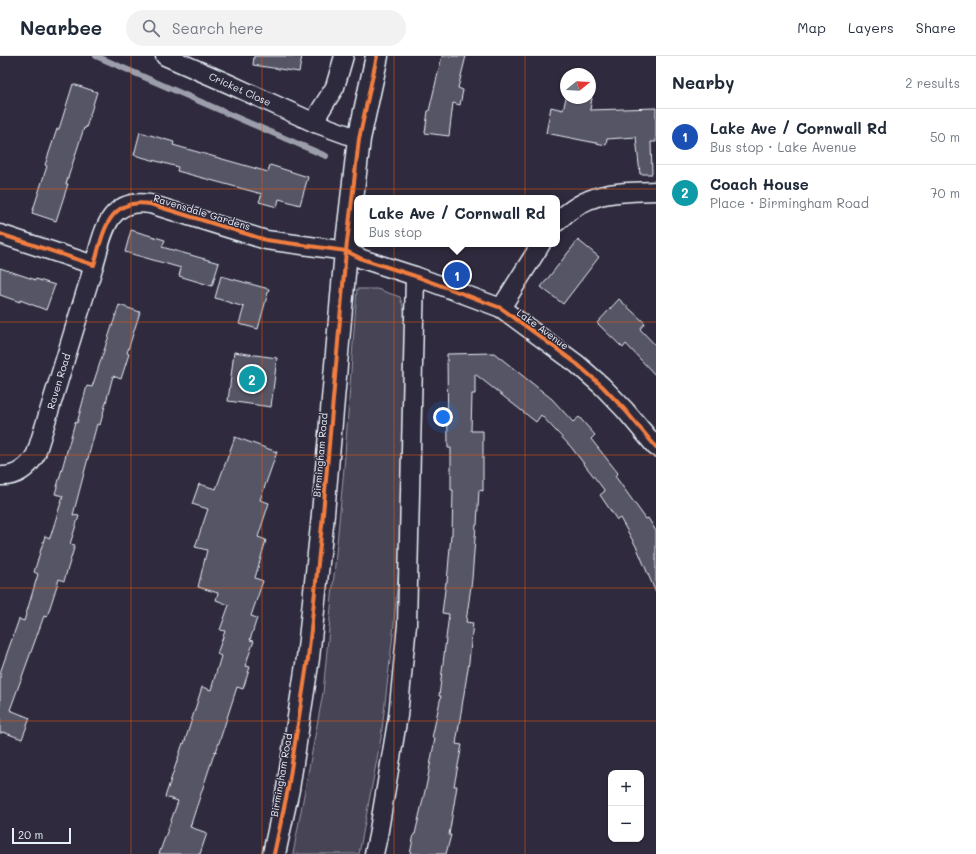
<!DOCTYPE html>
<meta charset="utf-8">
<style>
body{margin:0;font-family:Mali,sans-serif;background:#f2f2f3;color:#1f2937}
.controls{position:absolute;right:12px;bottom:12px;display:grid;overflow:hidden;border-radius:8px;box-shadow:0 1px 3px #0004}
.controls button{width:36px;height:36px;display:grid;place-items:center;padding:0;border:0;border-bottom:1px solid #e0e1e3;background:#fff;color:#1f2937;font:20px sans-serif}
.compass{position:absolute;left:560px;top:12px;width:36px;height:36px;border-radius:50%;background:#fff;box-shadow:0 1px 3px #0004;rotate:72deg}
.scale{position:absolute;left:12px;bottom:10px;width:59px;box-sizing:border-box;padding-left:4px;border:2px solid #e8f1f8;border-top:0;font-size:11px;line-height:14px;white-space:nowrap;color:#e8f1f8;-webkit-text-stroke:3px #2f2a3d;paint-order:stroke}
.you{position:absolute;left:443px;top:361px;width:14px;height:14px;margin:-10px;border:3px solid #fff;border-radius:50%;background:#1a73e8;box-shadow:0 0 0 6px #1a73e833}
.badge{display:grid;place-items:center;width:26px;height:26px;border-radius:50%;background:#7c3aed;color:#fff;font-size:13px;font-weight:700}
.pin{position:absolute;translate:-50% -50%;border:2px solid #fff;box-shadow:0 1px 4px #0006}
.popup{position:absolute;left:354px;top:139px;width:206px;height:52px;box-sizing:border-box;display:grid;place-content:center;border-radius:8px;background:#fff;filter:drop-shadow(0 1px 3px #0005);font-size:13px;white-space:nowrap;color:#747a83}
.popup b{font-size:15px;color:#1f2937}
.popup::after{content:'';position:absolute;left:50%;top:100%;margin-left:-8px;border:8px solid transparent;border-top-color:#fff}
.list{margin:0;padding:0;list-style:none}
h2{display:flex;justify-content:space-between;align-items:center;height:52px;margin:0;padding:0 16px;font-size:17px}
h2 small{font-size:13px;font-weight:400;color:#747a83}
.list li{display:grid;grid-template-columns:26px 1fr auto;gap:12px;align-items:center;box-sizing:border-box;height:56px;padding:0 16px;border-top:1px solid #e0e1e3}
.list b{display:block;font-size:15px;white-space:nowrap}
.list p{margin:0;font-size:13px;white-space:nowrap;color:#747a83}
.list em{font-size:13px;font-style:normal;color:#747a83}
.icon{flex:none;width:22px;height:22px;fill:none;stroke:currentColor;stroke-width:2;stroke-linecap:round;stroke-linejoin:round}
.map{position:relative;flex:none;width:656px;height:798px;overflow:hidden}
header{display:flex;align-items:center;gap:24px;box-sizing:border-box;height:56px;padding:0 20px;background:#fff;border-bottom:1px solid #e0e1e3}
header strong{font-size:19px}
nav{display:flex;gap:22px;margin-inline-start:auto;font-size:14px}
.search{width:280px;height:36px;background:#f2f2f3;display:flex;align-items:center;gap:10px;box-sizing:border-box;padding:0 14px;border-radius:22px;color:#747a83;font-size:15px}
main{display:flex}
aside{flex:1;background:#fff}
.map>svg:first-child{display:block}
.green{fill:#464455;stroke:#979aa6}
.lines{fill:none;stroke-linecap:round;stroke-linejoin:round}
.stream{stroke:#9c9fab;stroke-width:6}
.building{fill:#575565;stroke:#e8f1f8}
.minor-casing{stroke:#e8f1f8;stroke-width:21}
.trunk-casing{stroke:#e8f1f8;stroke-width:25}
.minor{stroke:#2f2a3d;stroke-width:18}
.trunk{stroke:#2f2a3d;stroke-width:22}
.cycleway-casing{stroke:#2f2a3d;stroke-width:6}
.cycleway{stroke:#f27e40;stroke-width:4}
.grid{fill:none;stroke:#e8590c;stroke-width:1;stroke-opacity:0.55}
.labels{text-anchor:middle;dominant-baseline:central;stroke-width:3;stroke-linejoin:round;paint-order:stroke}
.street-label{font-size:10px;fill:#e8f1f8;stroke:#2f2a3d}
</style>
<header>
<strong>Nearbee</strong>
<div class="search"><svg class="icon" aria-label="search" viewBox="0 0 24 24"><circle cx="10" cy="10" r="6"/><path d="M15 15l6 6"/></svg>Search here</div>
<nav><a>Map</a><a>Layers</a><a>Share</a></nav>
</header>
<main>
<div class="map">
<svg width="656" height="798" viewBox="0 0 656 798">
<rect width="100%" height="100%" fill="#2f2a3d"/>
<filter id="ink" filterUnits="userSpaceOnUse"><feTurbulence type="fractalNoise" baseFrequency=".025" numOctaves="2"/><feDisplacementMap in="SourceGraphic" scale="8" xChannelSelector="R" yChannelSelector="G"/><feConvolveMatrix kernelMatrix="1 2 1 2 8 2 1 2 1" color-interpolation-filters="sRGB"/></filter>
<g filter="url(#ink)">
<path class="green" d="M357,233h20l23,8 6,19 -3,206 -10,112 -12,104 -22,116h-66l30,-161 21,-225z"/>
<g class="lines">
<path class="stream" d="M96,0l135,59 95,41"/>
</g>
<path class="building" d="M254,0h48l-3,16 -46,-7z
M442,0h24l-8,32 5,2 -3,15 -7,-2 -4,33 -24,-3 3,-22h1z
M73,28l24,8 -11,36h-2l-18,56h2l-12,37 -24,-8 15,-47 -2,-1 12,-36h2z
M566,42h26l-2,12 66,-2v34h-5l1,32h-12l-4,-37 -29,2 -1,6 -60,-12 5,-26 12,3z
M140,76l34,10 -1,3 95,27 2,-7 38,12 -8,28 -21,-6 -2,8 -18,-5 3,-8 -85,-23 1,-4 -44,-12z
M131,174l34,10 -3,7 57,16 -7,23 -33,-10 2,-8 -56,-16z
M578,184l21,17 -36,47 -22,-17z
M0,212l36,12v-1l19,6 -9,25 -26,-10v2l-20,-7z
M221,220l48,13 -11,40 -19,-5 5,-17 -29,-9z
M619,243l26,24 -5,6 16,17v30l-30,-32 -3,4 -26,-25z
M119,249l21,7 -13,41 2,1 -8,25 -8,-3 -13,49 -3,-1 -24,91 6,1 -9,28 5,1 -11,36 -5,-2 -12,38 -3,-1 -34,94 20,8 -8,21 -19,-7 -1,1h-2v-60l19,-54 5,2 14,-47 -4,-2 11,-36 5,2 13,-42 -8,-2 20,-72 2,1 10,-37 5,1z
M234,296l43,6 -6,49 -43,-6z
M494,297l58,46 21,23 6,-5 16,18 -4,4 27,34 -3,3 31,43 2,-1 8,13v62l-19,-45 -17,-30 -3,2 -17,-25 5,-4 -34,-44 -30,-32 -5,7 -61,-48v20h-3l-1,37h12v60l-4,-1 -2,35h-1l-4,54 -6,43 7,1 -4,39 -13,82 6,1 -8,41h3l-8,49h2l-5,19h-36l4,-20h1l12,-52 8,-44h-3l9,-42h-2l10,-82 -7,-1 4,-31h1l4,-47h1l1,-45h-2v-42h-3l-1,-94z
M235,381l42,15 -17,48 9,3 -11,34 8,3 -11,38 8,3 -12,35 6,2 -7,22 4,1 -9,25 5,1 -7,22 -6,-2 -21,65 -1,-1 -25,76 17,6 -7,21h-41l19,-53 -13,-4 18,-54 1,1 18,-57 9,3 10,-34 -4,-2 8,-23 -5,-1 9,-25 -13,-5 2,-7 -20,-6 9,-37 -12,-3 13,-38 -16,-5 7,-20 17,5z"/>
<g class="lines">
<g class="minor-casing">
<g id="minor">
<path id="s1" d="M165,0l62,27 88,40 44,16"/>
<path d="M315,67l5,-12 15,-24 9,-31"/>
<path d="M557,166c31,-31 58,-30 99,-31"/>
<path d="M0,178l94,31c9,-30 13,-68 56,-61l116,36 80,11 16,8 53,17 86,32 76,56 25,22 23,24 31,37"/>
<path d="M501,252l40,-64"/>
<path id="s2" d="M0,420c17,1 28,-8 36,-22l58,-189"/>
<path d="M374,798l4,-18 20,-120 9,-91 8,-349"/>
</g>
</g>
<g class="trunk-casing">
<path id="trunk" d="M274,798l14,-65 20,-131 14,-133 24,-274 13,-112 18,-83"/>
</g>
<use href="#minor" class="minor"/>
<use href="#trunk" class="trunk"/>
<g class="cycleway-casing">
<path id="cycleway" d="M0,178l94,31c9,-30 13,-68 56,-61l116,36 80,11 16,8 53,17 86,32 76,56 25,22 23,24 31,37
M274,798l14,-65 20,-131 14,-133 24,-274 13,-112 18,-83"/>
</g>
<use href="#cycleway" class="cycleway"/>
</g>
</g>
<path class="grid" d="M131,0v798M262,0v798M394,0v798M525,0v798M0,133h656M0,266h656M0,399h656M0,532h656M0,665h656"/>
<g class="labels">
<g class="street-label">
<text stroke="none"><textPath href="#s1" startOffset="82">Cricket Close</textPath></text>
<text transform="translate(202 156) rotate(17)">Ravensdale Gardens</text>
<text transform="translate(543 273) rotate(36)">Lake Avenue</text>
<text stroke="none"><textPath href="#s2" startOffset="121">Raven Road</textPath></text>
<text transform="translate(320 399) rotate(-85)">Birmingham Road</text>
<text transform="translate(281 719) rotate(-80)">Birmingham Road</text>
</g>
</g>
</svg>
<div class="controls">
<button>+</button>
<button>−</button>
</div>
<svg class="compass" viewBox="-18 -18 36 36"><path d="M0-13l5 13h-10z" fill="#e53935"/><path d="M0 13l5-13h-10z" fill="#747a83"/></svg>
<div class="scale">20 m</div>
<div class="you"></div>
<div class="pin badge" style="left:457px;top:219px;background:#1a4fb4">1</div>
<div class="popup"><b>Lake Ave / Cornwall Rd</b>Bus stop</div>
<div class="pin badge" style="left:252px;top:323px;background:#0f9aa8">2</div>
</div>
<aside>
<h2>Nearby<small>2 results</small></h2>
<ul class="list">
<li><span class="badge" style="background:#1a4fb4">1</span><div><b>Lake Ave / Cornwall Rd</b><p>Bus stop · Lake Avenue</p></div><em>50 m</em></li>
<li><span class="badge" style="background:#0f9aa8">2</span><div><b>Coach House</b><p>Place · Birmingham Road</p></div><em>70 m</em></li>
</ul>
</aside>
</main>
